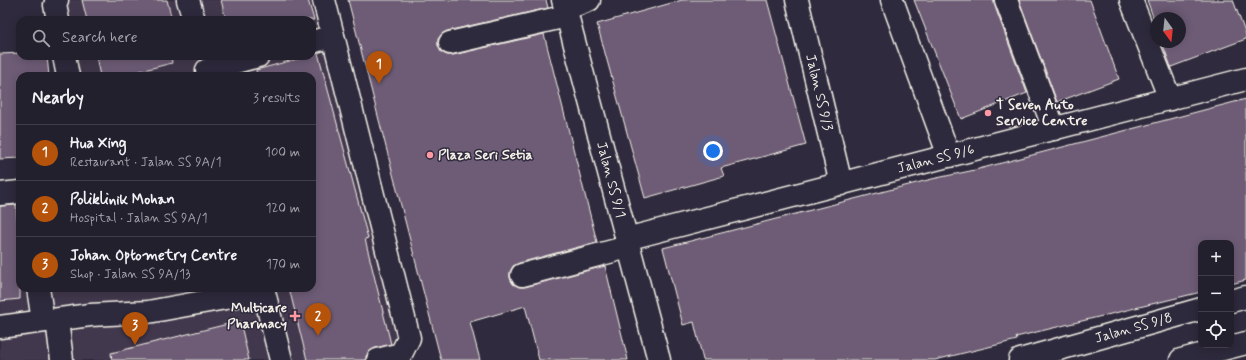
<!DOCTYPE html>
<meta charset="utf-8">
<style>
body{margin:0;font-family:Mynerve,sans-serif;background:#2f2d3a;color:#f1f3f6}
.controls{position:absolute;right:12px;bottom:12px;display:grid;overflow:hidden;border-radius:8px;box-shadow:0 2px 10px #0003}
.controls button{width:36px;height:36px;display:grid;place-items:center;padding:0;border:0;border-bottom:1px solid #403e4a;background:#23202e;color:#f1f3f6;font:20px sans-serif}
.compass{position:absolute;left:1150px;top:12px;width:36px;height:36px;border-radius:50%;background:#23202e;box-shadow:0 2px 10px #0003;rotate:165deg}
.you{position:absolute;left:713px;top:151px;width:14px;height:14px;margin:-10px;border:3px solid #fff;border-radius:50%;background:#1a73e8;box-shadow:0 0 0 6px #1a73e833}
.badge{display:grid;place-items:center;width:26px;height:26px;border-radius:50%;background:#b45309;color:#fff;font-size:13px;font-weight:700}
.pin{position:absolute;translate:-50% -33px;filter:drop-shadow(0 1px 2px #0008)}
.pin::after{content:'';position:absolute;top:21px;width:14px;height:12px;background:inherit;clip-path:polygon(0 0,100% 0,50% 100%)}
.list{margin:0;padding:0;list-style:none}
h2{display:flex;justify-content:space-between;align-items:center;height:52px;margin:0;padding:0 16px;font-size:17px}
h2 small{font-size:13px;font-weight:400;color:#a3a3aa}
.list li{display:grid;grid-template-columns:26px 1fr auto;gap:12px;align-items:center;box-sizing:border-box;height:56px;padding:0 16px;border-top:1px solid #403e4a}
.list b{display:block;font-size:15px;white-space:nowrap}
.list p{margin:0;font-size:13px;white-space:nowrap;color:#a3a3aa}
.list em{font-size:13px;font-style:normal;color:#a3a3aa}
.icon{flex:none;width:22px;height:22px;fill:none;stroke:currentColor;stroke-width:2;stroke-linecap:round;stroke-linejoin:round}
.map{position:relative;flex:none;width:1246px;height:360px;overflow:hidden}
.search{position:absolute;background:#23202e;box-shadow:0 2px 10px #0003;left:16px;top:16px;width:300px;height:44px;display:flex;align-items:center;gap:10px;box-sizing:border-box;padding:0 14px;border-radius:12px;color:#a3a3aa;font-size:15px}
.panel{position:absolute;background:#23202e;box-shadow:0 2px 10px #0003;left:16px;top:72px;width:300px;height:220px;border-radius:12px}
.map>svg:first-child{display:block}
.built{fill:#42394e}
.building{fill:#6e5c76;stroke:#f4f1e8}
.lines{fill:none;stroke-linecap:round;stroke-linejoin:round}
.minor-casing{stroke:#f4f1e8;stroke-width:25}
.minor{stroke:#2f2a3d;stroke-width:22}
.poi-dot{fill:#ff9aa2;stroke:#2f2a3d;stroke-width:1.5}
.labels{text-anchor:middle;dominant-baseline:central;stroke-width:3;stroke-linejoin:round;paint-order:stroke}
.street-label{font-size:14px;fill:#f4f1e8;stroke:#2f2a3d}
.poi-label{font-size:14px;font-weight:bold;fill:#f4f1e8;stroke:#2f2a3d;text-anchor:start}
</style>
<div class="map">
<svg width="1246" height="360" viewBox="0 0 1246 360">
<rect width="100%" height="100%" fill="#2f2a3d"/>
<filter id="ink" filterUnits="userSpaceOnUse"><feTurbulence type="fractalNoise" baseFrequency=".025" numOctaves="2"/><feDisplacementMap in="SourceGraphic" scale="8" xChannelSelector="R" yChannelSelector="G"/><feConvolveMatrix kernelMatrix="1 2 1 2 8 2 1 2 1" color-interpolation-filters="sRGB"/></filter>
<g filter="url(#ink)">
<path class="built" d="M66,0h250l85,336 -4,12 -44,12h-353v-155l20,-3v86h292v-212h-232l-4,-20h236v-36h-244z"/>
<path class="building" d="M82,0h85l5,20h-85z
M221,0h87l6,20h-88z
M348,0h198l2,8 -101,23 -5,3 -4,5v6l3,7 6,3h6l91,-21 53,208 -78,21 -6,3 -3,6v6l3,6 6,3h6l80,-21 23,94h-89l-14,-54 -55,16 10,38h-39z
M682,0h85l39,145 -85,23 3,8 -79,22 -48,-174z
M914,0h80v4l33,89 -66,26z
M1019,0h71l29,79 -62,23z
M1147,0h86l13,35v4l-75,28 -9,-25h18v-24h-24v7z
M20,53v3h27l2,20h-29v82l-20,1v-105z
M318,53l50,185 -3,1 26,105 -16,4 -5,3 -4,5v4h-59l-18,-72h23v-212h-55l-1,-6 52,-14h4v-2z
M96,56h75l1,7 -52,13h-20z
M1246,99v181l-15,4v-41h-30v49l-185,45 1,3 -82,20h-232l-9,-38 -11,3 -20,-77 269,-69 43,-9z
M16,205l4,42v52l-20,2v-95z
M240,321l9,39h-137l-1,-7z"/>
<g class="lines">
<g class="minor-casing">
<g id="minor">
<path d="M57,0l-2,5 3,15"/>
<path d="M188,0l6,20"/>
<path d="M324,0l85,338 -8,16 -23,6"/>
<path id="s1" d="M563,0l96,360"/>
<path id="s2" d="M797,0l44,184"/>
<path d="M892,0l57,156"/>
<path d="M1006,0l48,129"/>
<path d="M1131,0l39,99"/>
<path d="M565,9l24,-9"/>
<path d="M312,42l21,-6"/>
<path d="M450,43l117,-27"/>
<path d="M64,56l4,20"/>
<path d="M207,70l51,-14"/>
<path d="M0,194l20,-2"/>
<path id="s3" d="M626,239l620,-160"/>
<path d="M522,275l106,-28"/>
<path d="M38,288l5,33"/>
<path d="M263,288l18,72"/>
<path d="M1231,301l15,-4"/>
<path d="M57,320l5,40"/>
<path d="M0,327l90,-12 58,-3 116,-21"/>
<path id="s4" d="M1020,360l181,-51"/>
<path d="M1181,360l65,-17"/>
</g>
</g>
<use href="#minor" class="minor"/>
</g>
</g>
<g class="poi-dot">
<circle cx="988" cy="113" r="4"/>
<circle cx="430" cy="155" r="4"/>
<path d="M293 310h4v4h4v4h-4v4h-4v-4h-4v-4h4z"/>
</g>
<g class="labels">
<g class="street-label">
<text stroke="none"><textPath href="#s2" startOffset="95">Jalan SS 9/3</textPath></text>
<text stroke="none"><textPath href="#s3" startOffset="320">Jalan SS 9/6</textPath></text>
<text stroke="none"><textPath href="#s1" startOffset="186">Jalan SS 9/1</textPath></text>
<text stroke="none"><textPath href="#s4" startOffset="118">Jalan SS 9/8</textPath></text>
</g>
<g class="poi-label">
<text x="996" y="105">T Seven Auto<tspan x="996" dy="16">Service Centre</tspan></text>
<text x="438" y="155">Plaza Seri Setia</text>
<text x="287" y="308" text-anchor="end">Multicare<tspan x="287" dy="16">Pharmacy</tspan></text>
</g>
</g>
</svg>
<div class="controls">
<button>+</button>
<button>−</button>
<button><svg class="icon" aria-label="locate" viewBox="0 0 24 24"><circle cx="12" cy="12" r="6"/><path d="M12 2v4M12 18v4M2 12h4M18 12h4"/></svg></button>
</div>
<svg class="compass" viewBox="-18 -18 36 36"><path d="M0-13l5 13h-10z" fill="#e53935"/><path d="M0 13l5-13h-10z" fill="#a3a3aa"/></svg>
<div class="you"></div>
<div class="pin badge" style="left:379px;top:84px">1</div>
<div class="pin badge" style="left:318px;top:336px">2</div>
<div class="pin badge" style="left:135px;top:345px">3</div>
<div class="search"><svg class="icon" aria-label="search" viewBox="0 0 24 24"><circle cx="10" cy="10" r="6"/><path d="M15 15l6 6"/></svg>Search here</div>
<section class="panel">
<h2>Nearby<small>3 results</small></h2>
<ul class="list">
<li><span class="badge">1</span><div><b>Hua Xing</b><p>Restaurant · Jalan SS 9A/1</p></div><em>100 m</em></li>
<li><span class="badge">2</span><div><b>Poliklinik Mohan</b><p>Hospital · Jalan SS 9A/1</p></div><em>120 m</em></li>
<li><span class="badge">3</span><div><b>Johan Optometry Centre</b><p>Shop · Jalan SS 9A/13</p></div><em>170 m</em></li>
</ul>
</section>
</div>
